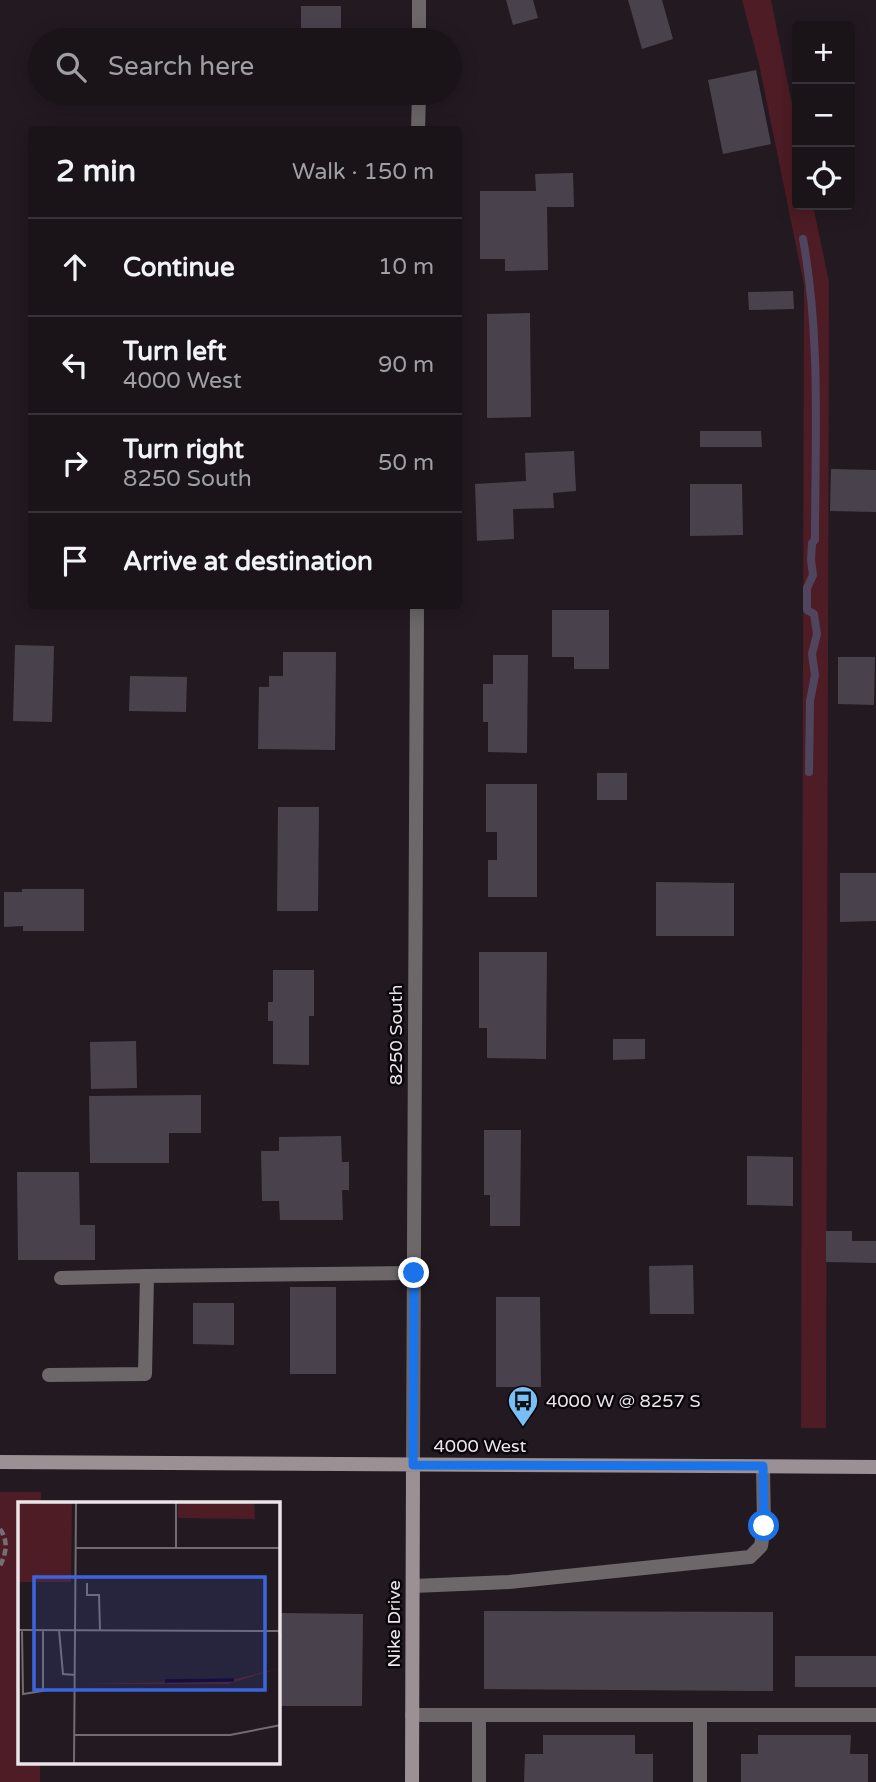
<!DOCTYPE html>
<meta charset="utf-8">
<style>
body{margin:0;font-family:"Varela Round",sans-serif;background:#231d22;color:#f1f3f6}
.controls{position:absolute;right:21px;top:21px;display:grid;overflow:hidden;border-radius:7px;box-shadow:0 4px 18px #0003}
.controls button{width:63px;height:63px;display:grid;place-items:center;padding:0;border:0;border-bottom:2px solid #383338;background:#1a1419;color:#f1f3f6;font:35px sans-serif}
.stop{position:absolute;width:21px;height:21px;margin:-16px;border:5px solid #1a73e8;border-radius:50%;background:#fff}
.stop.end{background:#1a73e8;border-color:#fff;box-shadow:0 2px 7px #0008}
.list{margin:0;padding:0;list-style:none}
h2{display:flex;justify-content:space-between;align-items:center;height:91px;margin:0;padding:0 28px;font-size:30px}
h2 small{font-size:23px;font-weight:400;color:#9f9ea2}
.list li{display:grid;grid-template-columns:46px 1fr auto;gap:21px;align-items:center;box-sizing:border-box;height:98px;padding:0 28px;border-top:2px solid #383338}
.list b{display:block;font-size:26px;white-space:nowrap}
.list p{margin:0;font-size:23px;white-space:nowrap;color:#9f9ea2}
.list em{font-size:23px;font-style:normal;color:#9f9ea2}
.icon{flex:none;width:38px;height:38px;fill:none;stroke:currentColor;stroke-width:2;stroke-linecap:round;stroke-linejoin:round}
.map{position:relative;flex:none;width:876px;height:1782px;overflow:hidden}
.search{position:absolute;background:#1a1419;box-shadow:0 4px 18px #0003;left:28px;top:28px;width:434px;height:77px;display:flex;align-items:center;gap:18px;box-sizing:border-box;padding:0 24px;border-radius:38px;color:#9f9ea2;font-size:26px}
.panel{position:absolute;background:#1a1419;box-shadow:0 4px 18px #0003;left:28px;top:126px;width:434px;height:483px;border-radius:7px}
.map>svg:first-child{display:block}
.green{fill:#4e1c25}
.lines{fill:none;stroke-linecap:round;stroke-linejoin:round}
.stream{stroke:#50455f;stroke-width:8}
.building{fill:#49424c}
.path{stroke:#766e74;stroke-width:4.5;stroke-dasharray:7 3.5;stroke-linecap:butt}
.lane{stroke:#6d6769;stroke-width:14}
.street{stroke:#6d6769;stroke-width:14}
.secondary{stroke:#9b9195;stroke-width:14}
.route{stroke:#1a73e8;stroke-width:9}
.labels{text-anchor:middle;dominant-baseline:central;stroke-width:5;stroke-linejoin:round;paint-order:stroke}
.street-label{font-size:18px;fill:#ebe5e9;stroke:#0a0609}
.poi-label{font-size:18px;fill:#ebe5e9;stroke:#0a0609;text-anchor:start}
.inset-river{fill:none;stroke:#0d0024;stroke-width:3.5}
.inset-road{fill:none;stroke:#736b71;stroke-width:2}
.view{fill:#3c65db;fill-opacity:0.15;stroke:#3c65db;stroke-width:3.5}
.inset-edge{fill:none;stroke:#ebe5e9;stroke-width:3.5}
</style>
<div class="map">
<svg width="876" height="1782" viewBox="0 0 876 1782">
<rect width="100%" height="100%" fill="#231a21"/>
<path class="green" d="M742,0h29l26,129v76h16l16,77 -3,1146h-25l3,-1143 -45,-221z
M0,1492h41v12h-22v259h21v19h-40z"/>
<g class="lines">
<path class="stream" d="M803,239c18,99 12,201 12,301l-3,3 -1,17 2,15 -6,13v22l7,4 3,20 -5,20 3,21 -5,26 -1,71"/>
</g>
<path class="building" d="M506,0h27l5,18 -25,7z
M628,0h34l11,39 -31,10z
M301,6h40v34h-40z
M756,70l15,74 -48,10 -15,-74z
M196,93h68v8l-68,-1z
M573,173l1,34h-27l1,63 -43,1v-12h-25v-68h56l-1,-17z
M793,291l1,18 -45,1 -1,-18z
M530,313l1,104 -44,1v-104z
M700,431h61l1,16h-62z
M574,451l2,40 -23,2 1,15 -41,1 1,30 -37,2 -2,-57 51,-3 -1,-28z
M831,469l45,1v42l-46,-1z
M690,484h52l1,51 -53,1z
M552,610h57v59h-35v-12h-22z
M15,645l39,1 -2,76 -39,-1z
M283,652h53l-1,98 -77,-1 1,-62h10v-11h14z
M493,655h35l-1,98 -39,-1v-30h-5v-38h10z
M838,657h37l-1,48 -36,-1z
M130,676l57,1 -1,35 -57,-1z
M597,773h30v27h-30z
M486,784h51v113h-49v-37h9v-28h-11z
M278,807h41l-1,104h-41z
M840,873h36v48l-36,1z
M656,882l78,1v53h-78z
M22,889h62v42h-61v-5l-19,1v-35h18z
M479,952h68l-1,107 -59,-1v-30h-8z
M273,970h41v46h-5v49l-36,-1v-43h-5v-19h5z
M613,1039h32v20l-32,1z
M136,1041l1,47 -46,1 -1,-47z
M201,1095v38h-32v30h-79l-1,-67z
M484,1130h37l-1,96h-30v-31h-6z
M341,1136l1,26h7v28h-7l1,30h-63l-1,-19h-17l-1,-50h18v-14z
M747,1156l46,1v49l-46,-1z
M17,1172h62l1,53h15v35h-77z
M826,1231h26v10h24v22l-50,-1z
M693,1265l1,49h-44l-1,-48z
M290,1287h46v87h-46z
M496,1297h44l1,90h-45z
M193,1303h41v42l-41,-1z
M484,1611l289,1v79l-289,-2z
M278,1613l85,1 -1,92h-84z
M795,1656h81v31h-81z
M543,1735h92v19h18v28h-129l1,-28h18z
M758,1735h93l-1,19h18v28h-127v-28h17z"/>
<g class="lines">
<path class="path" d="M0,1529c9,13 6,24 0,37"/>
<path class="lane" d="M61,1278l86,-2
M49,1375l96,-1 2,-98 267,-3
M413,1586l96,-4 241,-25 11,-11 3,-20 -1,-59
M412,1715h464
M479,1715v67
M700,1715v67"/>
<path class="street" d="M419,40v-40
M418,130l1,-37
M413,1465l4,-859"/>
<path class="secondary" d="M0,1462l876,5
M412,1782l1,-317"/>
</g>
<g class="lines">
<path class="route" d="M414,1273l-1,192 350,1 1,60"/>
</g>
<defs>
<g id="bus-pin" transform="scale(1.575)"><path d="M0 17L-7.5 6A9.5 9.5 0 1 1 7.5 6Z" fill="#78bff7" stroke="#0a0609"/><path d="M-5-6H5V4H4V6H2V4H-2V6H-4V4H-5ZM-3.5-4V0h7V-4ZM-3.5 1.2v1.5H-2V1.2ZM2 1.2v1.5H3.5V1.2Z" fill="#111"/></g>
</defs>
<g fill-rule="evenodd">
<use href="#bus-pin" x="523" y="1401"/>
</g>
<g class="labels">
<g class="street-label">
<text transform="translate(396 1035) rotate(-90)">8250 South</text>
<text x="480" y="1446">4000 West</text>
<text transform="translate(394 1624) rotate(-90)">Nike Drive</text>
</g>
<g class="poi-label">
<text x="546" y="1401">4000 W @ 8257 S</text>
</g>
</g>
<g transform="translate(18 1502)">
<rect width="262" height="262" fill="#231a21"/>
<path d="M0,0h54l-1,80h-53zM160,0h76l1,17 -77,-1zM262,166l-52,16h-148l148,-3z" fill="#4e1c25"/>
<path class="inset-river" d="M147,179l69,-1"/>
<path class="inset-road" d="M58,46h205M158,46v-46M69,81v12h12l1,35M0,128l261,1 2,6M4,128l1,64 20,-3v-61M41,128l4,44 12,1M56,233h156l51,-10M56,262l2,-262"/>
<path class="view" d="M16,75h231v113h-231z"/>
<rect width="262" height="262" class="inset-edge"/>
</g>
</svg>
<div class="controls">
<button>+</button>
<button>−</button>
<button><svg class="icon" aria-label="locate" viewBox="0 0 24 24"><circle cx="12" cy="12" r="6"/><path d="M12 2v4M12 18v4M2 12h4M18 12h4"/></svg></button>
</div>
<div class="stop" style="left:764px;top:1526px"></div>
<div class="stop end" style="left:414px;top:1273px"></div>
<div class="search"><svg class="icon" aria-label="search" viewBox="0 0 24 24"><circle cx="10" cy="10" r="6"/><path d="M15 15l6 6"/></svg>Search here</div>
<section class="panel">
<h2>2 min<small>Walk · 150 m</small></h2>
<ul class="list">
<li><svg class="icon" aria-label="ahead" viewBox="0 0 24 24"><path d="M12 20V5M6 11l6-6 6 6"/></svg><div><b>Continue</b></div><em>10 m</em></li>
<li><svg class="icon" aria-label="left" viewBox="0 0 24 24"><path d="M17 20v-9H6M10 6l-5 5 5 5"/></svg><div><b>Turn left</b><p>4000 West</p></div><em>90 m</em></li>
<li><svg class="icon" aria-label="right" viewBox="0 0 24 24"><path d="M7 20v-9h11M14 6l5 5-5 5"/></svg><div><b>Turn right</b><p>8250 South</p></div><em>50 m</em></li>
<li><svg class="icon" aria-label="arrive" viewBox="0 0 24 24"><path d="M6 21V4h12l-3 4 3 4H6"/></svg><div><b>Arrive at destination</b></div></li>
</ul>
</section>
</div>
